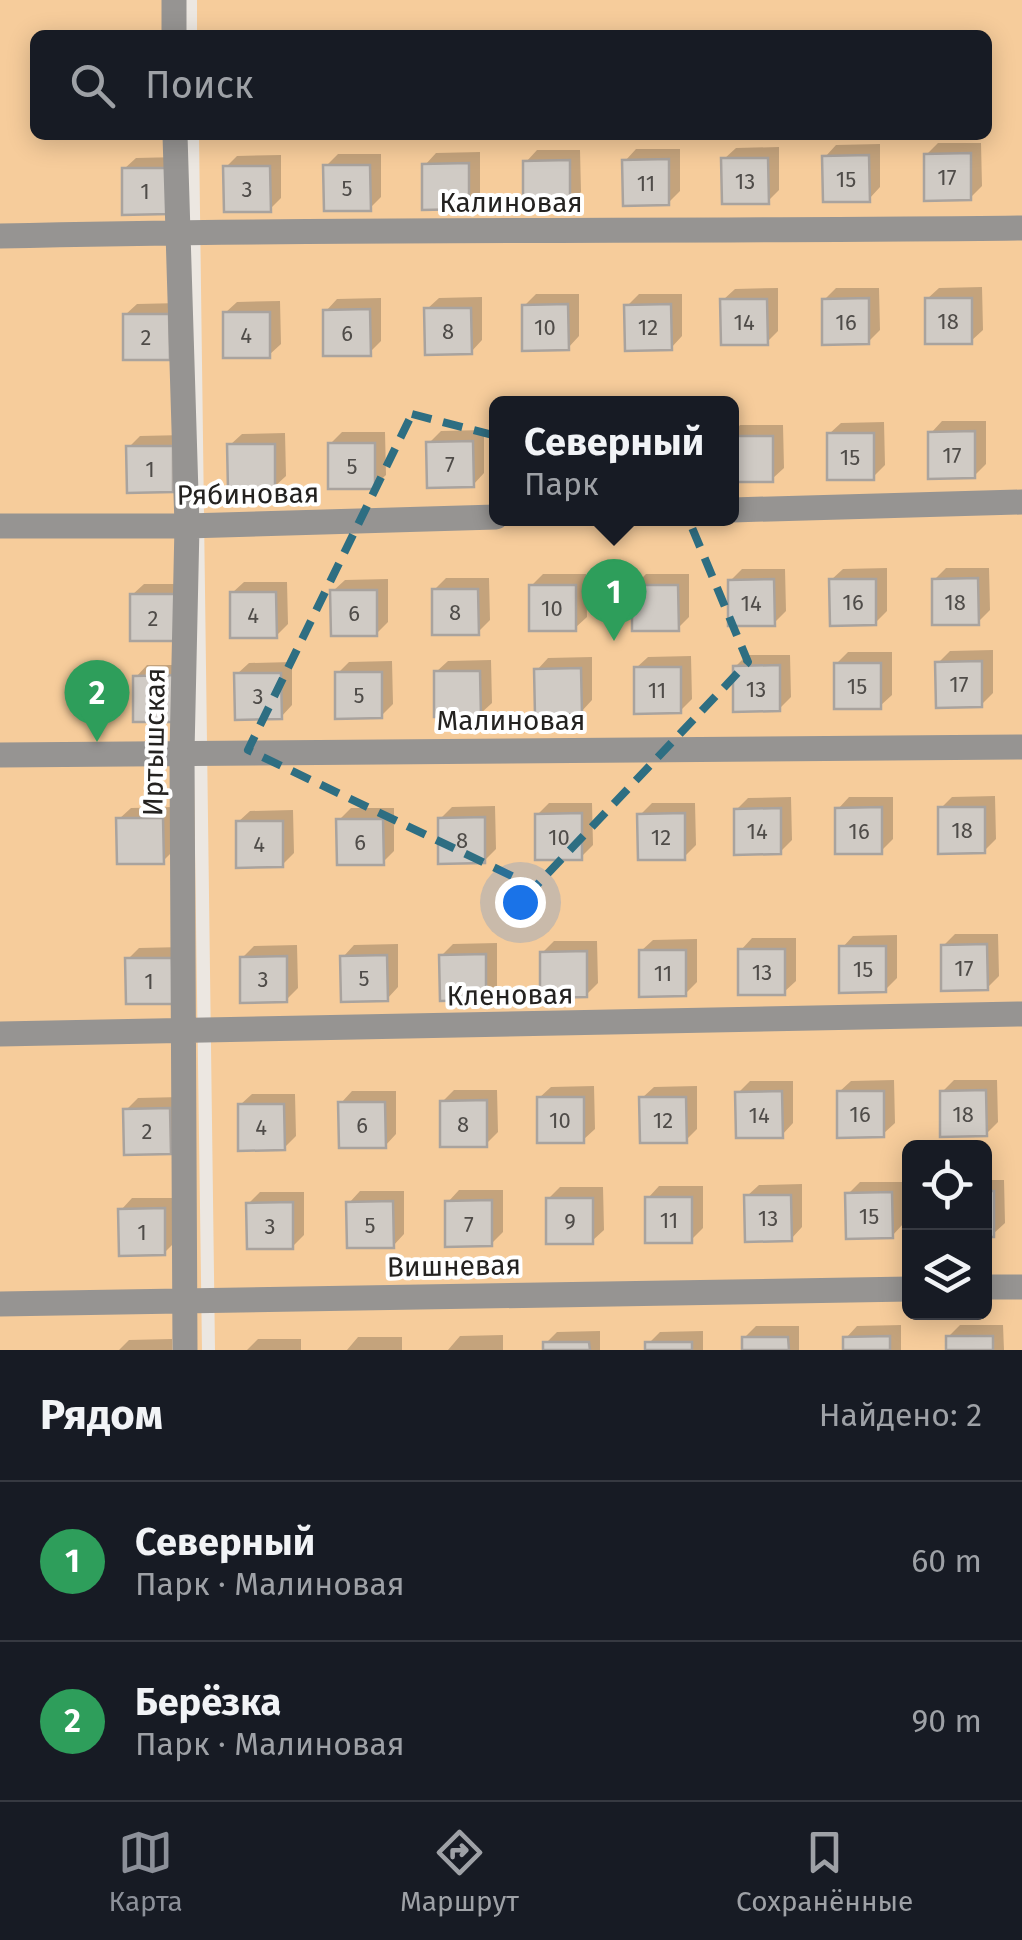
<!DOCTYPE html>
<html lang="ru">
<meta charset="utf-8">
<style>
body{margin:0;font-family:"Fira Sans",sans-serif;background:#20242c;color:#f1f3f6}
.controls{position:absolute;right:30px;bottom:30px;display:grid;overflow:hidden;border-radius:15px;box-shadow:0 5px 25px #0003}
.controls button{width:90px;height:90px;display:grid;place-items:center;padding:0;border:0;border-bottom:2px solid #363941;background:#171b24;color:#f1f3f6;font:50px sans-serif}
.you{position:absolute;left:520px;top:902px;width:35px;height:35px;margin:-25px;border:8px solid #fff;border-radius:50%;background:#1a73e8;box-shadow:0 0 0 15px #1a73e833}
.badge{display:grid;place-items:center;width:65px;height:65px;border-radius:50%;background:#8c9099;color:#fff;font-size:32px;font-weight:700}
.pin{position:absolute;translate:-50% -82px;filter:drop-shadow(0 2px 5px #0008)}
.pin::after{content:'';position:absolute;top:52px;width:35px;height:30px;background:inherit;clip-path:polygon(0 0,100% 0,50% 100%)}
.popup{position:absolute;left:489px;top:396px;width:250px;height:130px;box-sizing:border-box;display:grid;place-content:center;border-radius:15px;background:#171b24;filter:drop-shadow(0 2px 8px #0005);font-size:32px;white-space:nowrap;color:#9ea1a6}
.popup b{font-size:38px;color:#f1f3f6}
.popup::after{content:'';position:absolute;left:50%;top:100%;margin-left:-20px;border:20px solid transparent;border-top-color:#171b24}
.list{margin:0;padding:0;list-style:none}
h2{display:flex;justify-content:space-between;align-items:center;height:130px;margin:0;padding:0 40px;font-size:42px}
h2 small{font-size:32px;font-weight:400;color:#9ea1a6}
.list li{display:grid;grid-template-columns:65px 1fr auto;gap:30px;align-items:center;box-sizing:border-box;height:160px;padding:0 40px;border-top:2px solid #363941}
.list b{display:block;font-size:38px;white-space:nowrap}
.list p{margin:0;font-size:32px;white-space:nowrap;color:#9ea1a6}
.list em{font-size:32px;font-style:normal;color:#9ea1a6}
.icon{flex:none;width:55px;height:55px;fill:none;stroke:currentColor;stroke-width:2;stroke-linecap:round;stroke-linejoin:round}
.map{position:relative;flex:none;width:1022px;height:1350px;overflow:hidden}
.search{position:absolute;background:#171b24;box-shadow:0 5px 25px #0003;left:30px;right:30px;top:30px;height:110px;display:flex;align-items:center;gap:25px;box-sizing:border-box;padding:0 35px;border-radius:15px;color:#9ea1a6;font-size:38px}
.sheet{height:450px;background:#171b24}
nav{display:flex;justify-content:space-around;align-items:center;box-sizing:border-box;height:140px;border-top:2px solid #363941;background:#171b24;font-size:28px;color:#9ea1a6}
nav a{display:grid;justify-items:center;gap:5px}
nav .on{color:#8c9099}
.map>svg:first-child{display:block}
.green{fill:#f6cc9b;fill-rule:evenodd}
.shadow{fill:#0003}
.building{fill:#d0cbc5;stroke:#a9a39e;stroke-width:2.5}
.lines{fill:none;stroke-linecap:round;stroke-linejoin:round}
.street{stroke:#969492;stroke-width:25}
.marked{fill:none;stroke:#2e6e82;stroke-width:8;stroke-dasharray:20 12;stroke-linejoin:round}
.labels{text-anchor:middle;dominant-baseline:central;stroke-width:8;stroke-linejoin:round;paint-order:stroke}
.number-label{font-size:22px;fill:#4f4c49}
.street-label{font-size:28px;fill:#242220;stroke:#fff}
</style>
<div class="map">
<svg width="1022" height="1350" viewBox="0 0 1022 1350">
<rect width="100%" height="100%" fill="#ece7e1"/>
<path class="green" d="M0,0h183v35h-148v100h150l17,1215h-202z
M197,0h825v1350h-807l-16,-1215h788v-100h-790zM496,403h236v115h-236zM910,1148h74v164h-74z"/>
<path class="shadow" d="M938,143h43l1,43 -12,12 -44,-43z
M880,144v43l-11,12 -44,-42 11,-12z
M779,147v43l-11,11 -44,-42 12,-11z
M636,149h44v42l-12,12 -43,-42z
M537,150h43l1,42 -12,12 -43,-42z
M480,152v43l-12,12 -43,-42 11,-12z
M338,154h43v43l-11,11 -44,-42z
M281,155v43l-11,11 -44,-42 11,-11z
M179,157l-11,55 -44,-43 12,-11z
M982,287l1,43 -12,11 -44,-42 12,-11z
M778,288v43l-11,11 -44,-42 12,-11z
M836,288h43l1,42 -12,12 -44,-42z
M536,294h43v42l-11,12 -44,-42z
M639,294h43v42l-11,12 -44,-42z
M482,297v43l-11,12 -44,-43 12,-11z
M381,298v43l-12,12 -43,-42 11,-12z
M280,301l1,43 -12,11 -44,-42 12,-11z
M180,303l1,43 -56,-31 12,-11z
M942,421h44v43l-12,12 -43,-43z
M884,422l1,43 -12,12 -44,-43 12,-11z
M740,425h43l1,43 -12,11 -40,1v-46z
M484,430v43l-11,12 -44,-42 12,-12z
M342,432h43l1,43 -12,11 -44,-42z
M285,433l1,43 -12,11 -44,-42 12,-11z
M184,435v43l-12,11 -43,-42 11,-11z
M887,568v43l-12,12 -44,-43 12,-11z
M946,568h43l1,42 -12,12 -44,-42z
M742,569h43l1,42 -12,12 -44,-42z
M543,574h43l1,43 -12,11 -44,-42z
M646,574h43v43l-11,11 -44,-42z
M446,578h43l1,42 -12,12 -44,-42z
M388,579v43l-12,12 -43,-43 12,-11z
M244,582h43l1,42 -12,12 -44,-43z
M144,584h43l-11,54 -44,-43z
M993,650v43l-12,12 -43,-42 12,-12z
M848,652h44v43l-12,11 -44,-42z
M747,655h43l1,42 -12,12 -44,-42z
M691,656l1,43 -12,12 -44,-43 12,-11z
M592,657v43l-11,12 -44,-42 11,-12z
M491,660l1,43 -12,11 -44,-42 12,-11z
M392,661l1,43 -12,12 -43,-43 11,-11z
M292,662v43l-11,12 -44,-43 12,-11z
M147,665h44l-12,54 -43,-42z
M995,796l1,43 -12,12 -44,-42 12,-12z
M791,797l1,43 -12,12 -44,-42 12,-12z
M849,797h44v42l-12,12 -43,-42z
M549,803h43l1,42 -12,12 -44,-42z
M652,803h43l1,42 -12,12 -44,-42z
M495,806l1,43 -12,12 -44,-42 12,-12z
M174,807v43l-11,11 -44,-42 12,-11z
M351,808h43v43l-11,11 -44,-42z
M293,810l1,43 -12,12 -44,-43 12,-11z
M955,934h43l1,42 -12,12 -44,-42z
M897,935v43l-12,12 -43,-42 11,-12z
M752,938h44v43l-12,11 -43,-42z
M697,939v43l-12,12 -44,-43 12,-11z
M554,941h43l1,42 -12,12 -44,-42z
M497,943v43l-12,12 -44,-42 12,-12z
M398,944v43l-11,12 -44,-42 11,-12z
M297,945l1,43 -12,12 -44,-42 12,-12z
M183,947v43l-55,-31 11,-11z
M894,1080l1,43 -12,11 -44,-42 12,-11z
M954,1080h43l1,42 -12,12 -44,-42z
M750,1081h43v42l-11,12 -44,-42z
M594,1086l1,43 -12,11 -44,-42 12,-11z
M697,1086v43l-11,11 -44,-42 12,-11z
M454,1090h43l1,42 -12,12 -44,-42z
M352,1091h44v43l-11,12 -44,-43z
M252,1094h43l1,42 -12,12 -44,-43z
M181,1097v43l-11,12 -44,-42 12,-12z
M984,1180h20l1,43 -12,11h-9z
M860,1182h43v42l-11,12 -44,-42z
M802,1184v43l-11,12 -44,-43 12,-11z
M659,1186h44v42l-12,12 -43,-42z
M560,1187h43l1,43 -12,11 -44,-42z
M459,1190h44v42l-12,12 -43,-42z
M360,1191h44v43l-11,12 -44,-43z
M260,1192h44v43l-12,12 -44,-43z
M132,1198h44v43l-12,12 -43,-43z
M901,1325v25h-55v-12l11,-12z
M960,1325h43l1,25h-56v-13z
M756,1326h43v24h-55v-12z
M600,1331v19h-55v-6l12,-12z
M703,1331v19h-55v-6l12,-12z
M503,1335v15h-55l12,-14z
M358,1337h44v13h-55z
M172,1339v11h-53l10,-10z
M258,1339h43v11h-54z"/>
<path class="building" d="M971,153v47l-47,1v-47z
M869,155l1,47h-47l-1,-46z
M721,158h47l1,46h-47z
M669,159v46l-46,1 -1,-46z
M570,160v46l-47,1v-46z
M469,163v46l-47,1v-46z
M323,165h47l1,46h-47z
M223,166h47l1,46h-47z
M122,168h47v46l-47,1z
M869,298v46l-47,1v-46z
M925,298h47v46h-47z
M720,299h47l1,46h-47z
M568,304l1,46 -47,1v-46z
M671,304l1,46 -47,1 -1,-46z
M424,308h47l1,46 -47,1z
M370,309l1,47h-48v-46z
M223,312h47v46h-47z
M123,314h46l1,46h-47z
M975,431v47l-47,1v-47z
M827,433h47v47h-47z
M732,436h41v46h-41z
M473,441l1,46 -47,1 -1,-46z
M328,443h47v46h-47z
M227,444h48v46h-47z
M126,446h47v46l-46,1z
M978,578l1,47h-47v-46z
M774,579l1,47h-47v-46z
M829,579h47v46l-46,1z
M529,585h47v46h-47z
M632,585h46l1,46h-47z
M432,589h46l1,46h-47z
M330,590h47v46h-46z
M230,592h46l1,46h-47z
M130,594h47v47h-47z
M982,661v46l-46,1 -1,-46z
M834,663h47v46h-47z
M780,665v46l-47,1v-46z
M634,667h47v46l-47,1z
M581,668l1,46 -47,1 -1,-46z
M434,671h46l1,46h-47z
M335,672h47v46l-47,1z
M234,673h47l1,46 -47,1z
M180,675v47h-47v-46z
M882,807v47h-47v-46z
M938,807h47v46l-47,1z
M781,808v46l-47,1v-46z
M582,813v47h-47v-46z
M685,813v47h-47l-1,-46z
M485,817v46l-47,1v-46z
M116,818h47l1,46h-47z
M336,819h47l1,46h-47z
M236,821h47v46l-47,1z
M987,944l1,46 -47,1v-46z
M839,946h47v46l-47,1z
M738,949h47v46h-47z
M639,950h47v46l-47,1z
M587,951v46l-47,1v-46z
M486,954v46l-46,1 -1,-46z
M387,955l1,46 -47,1 -1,-46z
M287,956v46l-47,1v-46z
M125,958h47l1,46h-47z
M986,1090l1,46 -47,1v-46z
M782,1091l1,47h-47l-1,-46z
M837,1091h47v46l-47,1z
M537,1097h47v46h-47z
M639,1097h47l1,46h-47z
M487,1100v47h-47v-46z
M338,1102h47l1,46h-47z
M238,1104h46l1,46 -47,1z
M170,1108l1,46 -47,1 -1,-46z
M984,1191h10v46h-10z
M892,1192l1,46 -47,1 -1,-46z
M744,1195h47l1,46 -47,1z
M645,1197h47v46h-47z
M546,1198h47v46h-47z
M492,1200v46l-47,1v-46z
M393,1201l1,47h-47l-1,-46z
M293,1202v47h-46l-1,-46z
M165,1208v47l-46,1 -1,-47z
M890,1336v14h-47v-13z
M946,1336h47v14h-47z
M742,1337h46l1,13h-47z
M543,1342h46l1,8h-47z
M645,1342h47v8h-47z"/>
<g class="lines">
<path class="street" d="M174,0v35
M175,135l12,391 -5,226 3,598
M0,236c341,-8 681,-4 1022,-8
M732,510l290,-8
M0,526h187l309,-9
M0,755l1022,-8
M0,1034l1022,-20
M984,1287h38
M0,1304l910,-15"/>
</g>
<path class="marked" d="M412,414l261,68 75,180 -213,225 -287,-137z"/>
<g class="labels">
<g class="number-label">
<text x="947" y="177">17</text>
<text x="846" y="179">15</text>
<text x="745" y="181">13</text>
<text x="646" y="183">11</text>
<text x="347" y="188">5</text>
<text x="247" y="189">3</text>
<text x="145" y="191">1</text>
<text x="948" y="321">18</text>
<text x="744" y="322">14</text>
<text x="846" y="322">16</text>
<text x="545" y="327">10</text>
<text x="648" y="327">12</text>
<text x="448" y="331">8</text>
<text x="347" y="333">6</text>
<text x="246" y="335">4</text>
<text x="146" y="337">2</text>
<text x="952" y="455">17</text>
<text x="850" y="457">15</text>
<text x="450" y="464">7</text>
<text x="352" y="466">5</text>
<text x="150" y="469">1</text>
<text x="853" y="602">16</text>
<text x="955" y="602">18</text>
<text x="751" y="603">14</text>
<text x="552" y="608">10</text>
<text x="455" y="612">8</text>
<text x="354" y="613">6</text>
<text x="253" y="615">4</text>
<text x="153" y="618">2</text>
<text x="959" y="684">17</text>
<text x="857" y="686">15</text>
<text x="756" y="689">13</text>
<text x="657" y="690">11</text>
<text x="359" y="695">5</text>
<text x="258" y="696">3</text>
<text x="962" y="830">18</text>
<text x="757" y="831">14</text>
<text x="859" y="831">16</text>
<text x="559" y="837">10</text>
<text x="661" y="837">12</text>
<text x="462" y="840">8</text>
<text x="360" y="842">6</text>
<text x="259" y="844">4</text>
<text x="964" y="968">17</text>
<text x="863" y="969">15</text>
<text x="762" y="972">13</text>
<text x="663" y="973">11</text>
<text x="364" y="978">5</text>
<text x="263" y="979">3</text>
<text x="149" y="981">1</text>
<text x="860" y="1114">16</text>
<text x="963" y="1114">18</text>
<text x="759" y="1115">14</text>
<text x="560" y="1120">10</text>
<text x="663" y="1120">12</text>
<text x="463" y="1124">8</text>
<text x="362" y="1125">6</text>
<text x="261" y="1127">4</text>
<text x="147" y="1131">2</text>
<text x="869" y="1216">15</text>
<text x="768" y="1218">13</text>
<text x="669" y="1220">11</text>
<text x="570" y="1221">9</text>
<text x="469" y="1224">7</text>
<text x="370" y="1225">5</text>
<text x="270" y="1226">3</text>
<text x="142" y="1232">1</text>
</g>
<g class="street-label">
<text x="511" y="202">Калиновая</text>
<text transform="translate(248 494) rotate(-1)">Рябиновая</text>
<text x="511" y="720">Малиновая</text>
<text transform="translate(154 742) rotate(-89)">Иртышская</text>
<text transform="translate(510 995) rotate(-1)">Кленовая</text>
<text transform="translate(454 1266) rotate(-1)">Вишневая</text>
</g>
</g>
</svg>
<div class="controls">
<button><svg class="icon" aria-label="locate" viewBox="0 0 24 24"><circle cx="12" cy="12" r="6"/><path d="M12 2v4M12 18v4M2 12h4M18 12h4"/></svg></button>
<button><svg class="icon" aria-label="layers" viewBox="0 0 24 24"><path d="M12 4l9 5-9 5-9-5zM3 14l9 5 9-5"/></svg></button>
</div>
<div class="you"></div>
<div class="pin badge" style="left:614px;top:641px;background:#2e9e5b">1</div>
<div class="popup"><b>Северный</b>Парк</div>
<div class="pin badge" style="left:97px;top:742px;background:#2e9e5b">2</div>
<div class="search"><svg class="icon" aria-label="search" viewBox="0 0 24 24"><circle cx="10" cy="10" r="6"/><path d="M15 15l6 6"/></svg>Поиск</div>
</div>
<section class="sheet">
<h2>Рядом<small>Найдено: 2</small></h2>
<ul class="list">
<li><span class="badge" style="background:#2e9e5b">1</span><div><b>Северный</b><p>Парк · Малиновая</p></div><em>60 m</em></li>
<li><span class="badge" style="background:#2e9e5b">2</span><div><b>Берёзка</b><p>Парк · Малиновая</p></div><em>90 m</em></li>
</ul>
</section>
<nav>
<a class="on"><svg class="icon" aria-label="map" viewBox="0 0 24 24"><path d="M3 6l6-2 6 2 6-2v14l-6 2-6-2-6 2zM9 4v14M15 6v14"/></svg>Карта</a>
<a><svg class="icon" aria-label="directions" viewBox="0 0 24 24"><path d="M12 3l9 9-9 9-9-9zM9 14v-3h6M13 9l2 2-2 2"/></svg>Маршрут</a>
<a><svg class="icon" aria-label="saved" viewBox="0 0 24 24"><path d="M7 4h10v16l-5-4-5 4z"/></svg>Сохранённые</a>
</nav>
